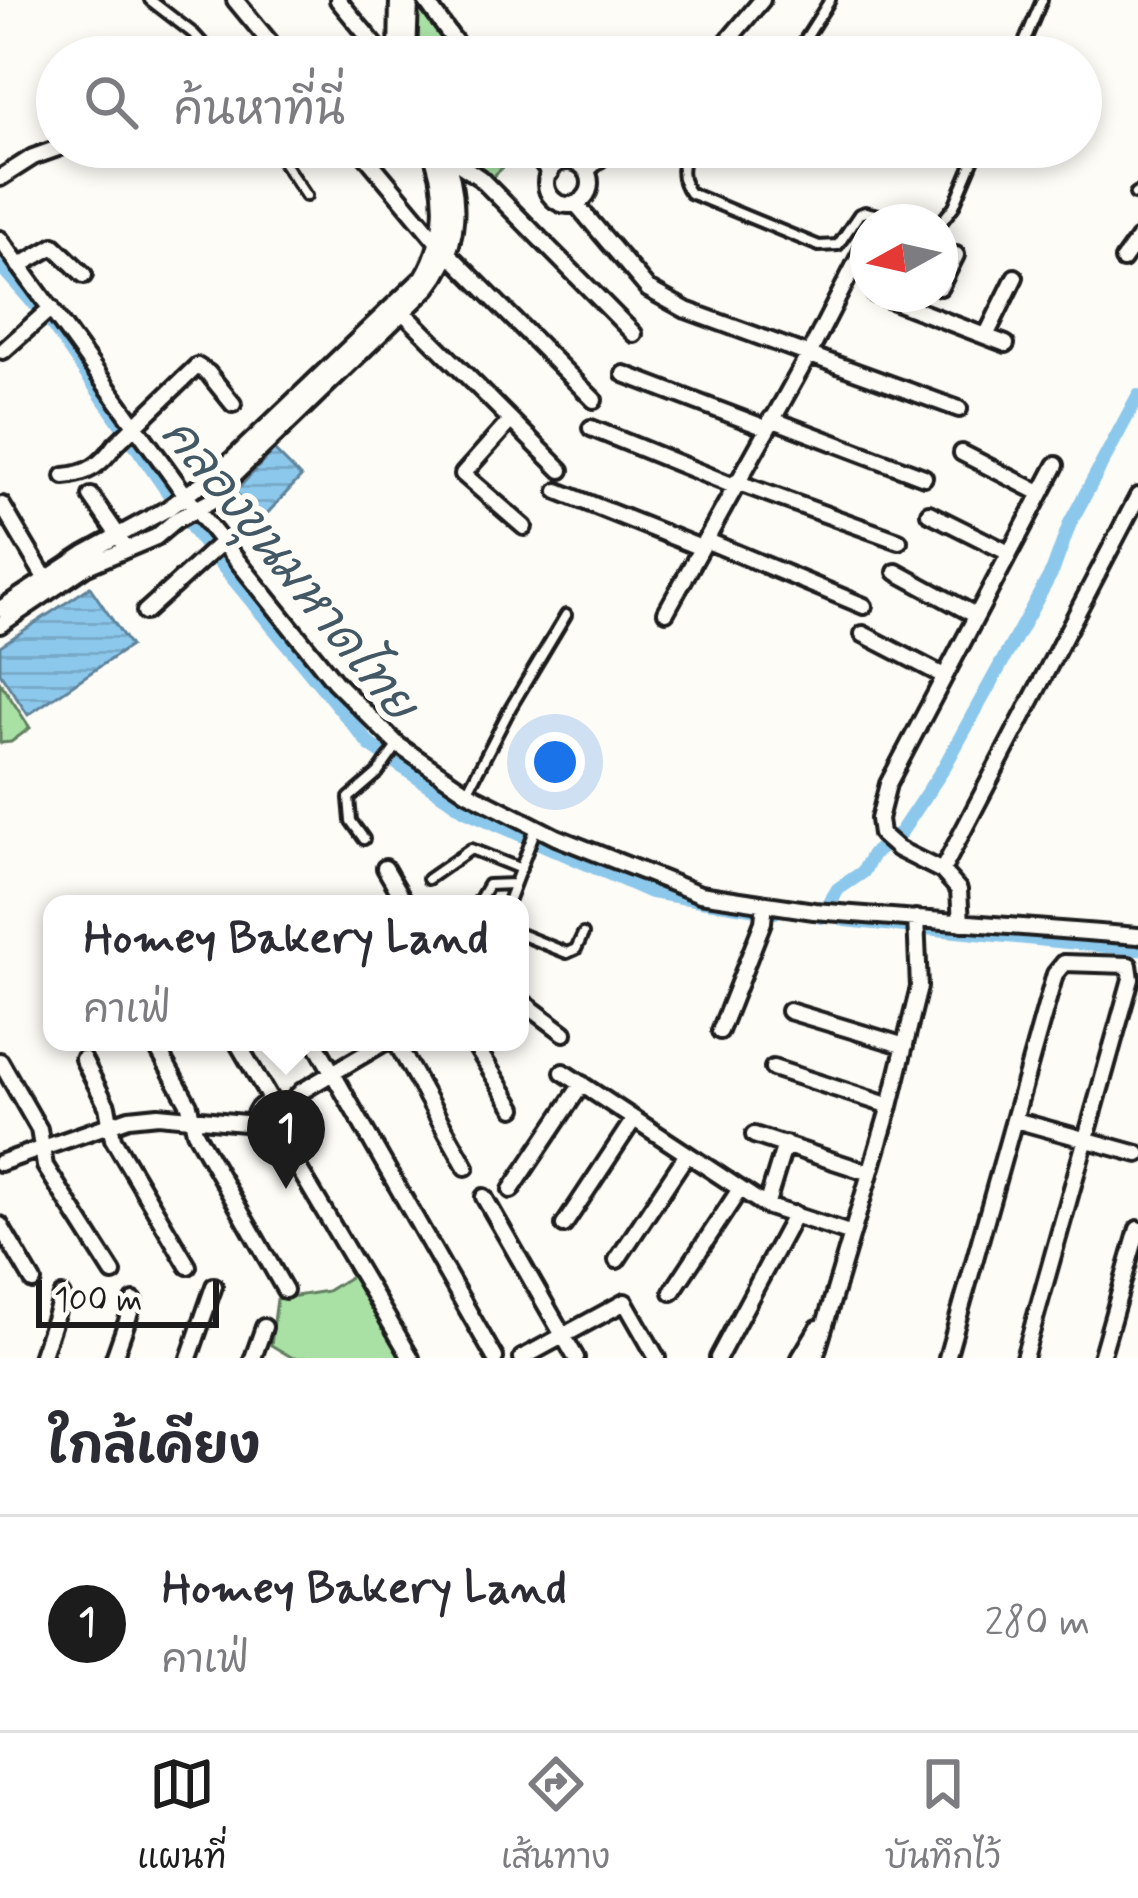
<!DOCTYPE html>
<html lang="th">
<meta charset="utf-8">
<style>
body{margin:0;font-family:Mynerve,"Playpen Sans Thai",sans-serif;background:#f2f2f3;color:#2b2b33}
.compass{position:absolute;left:850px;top:204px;width:108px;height:108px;border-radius:50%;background:#fff;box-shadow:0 6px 18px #0003;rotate:262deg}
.scale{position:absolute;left:36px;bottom:30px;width:183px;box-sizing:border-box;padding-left:12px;border:6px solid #1c1c1c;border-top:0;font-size:33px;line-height:42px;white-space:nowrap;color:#1c1c1c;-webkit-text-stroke:9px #fdfcf7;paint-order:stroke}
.you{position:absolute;left:555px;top:762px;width:42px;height:42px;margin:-30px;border:9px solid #fff;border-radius:50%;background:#1a73e8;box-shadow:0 0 0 18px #1a73e833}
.badge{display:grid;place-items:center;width:78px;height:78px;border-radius:50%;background:#1c1c1c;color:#fff;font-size:39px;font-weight:700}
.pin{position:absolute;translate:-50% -99px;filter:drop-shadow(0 3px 6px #0008)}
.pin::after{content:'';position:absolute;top:63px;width:42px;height:36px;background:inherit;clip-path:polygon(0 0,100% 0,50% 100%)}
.popup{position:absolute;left:43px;top:895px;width:486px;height:156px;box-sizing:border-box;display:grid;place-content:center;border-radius:24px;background:#fff;filter:drop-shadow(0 3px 9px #0005);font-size:39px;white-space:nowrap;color:#7c7c81}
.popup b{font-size:45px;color:#2b2b33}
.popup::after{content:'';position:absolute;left:50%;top:100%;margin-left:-24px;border:24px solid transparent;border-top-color:#fff}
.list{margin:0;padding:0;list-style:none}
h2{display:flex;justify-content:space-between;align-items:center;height:156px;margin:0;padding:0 48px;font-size:51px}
h2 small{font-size:39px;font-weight:400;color:#7c7c81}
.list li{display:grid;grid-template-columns:78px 1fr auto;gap:36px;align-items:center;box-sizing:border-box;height:216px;padding:0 48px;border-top:3px solid #e1e1e2}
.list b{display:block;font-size:45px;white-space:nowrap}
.list p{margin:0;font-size:39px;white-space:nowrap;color:#7c7c81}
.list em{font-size:39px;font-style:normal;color:#7c7c81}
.icon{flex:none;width:66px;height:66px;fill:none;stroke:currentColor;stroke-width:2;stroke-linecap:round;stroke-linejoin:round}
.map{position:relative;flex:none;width:1138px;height:1358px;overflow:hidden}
.search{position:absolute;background:#fff;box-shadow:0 6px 18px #0003;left:36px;right:36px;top:36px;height:132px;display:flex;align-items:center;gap:30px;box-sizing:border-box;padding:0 42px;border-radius:66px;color:#7c7c81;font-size:45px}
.sheet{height:372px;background:#fff}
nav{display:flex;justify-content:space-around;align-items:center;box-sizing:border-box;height:168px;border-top:3px solid #e1e1e2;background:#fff;font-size:33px;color:#7c7c81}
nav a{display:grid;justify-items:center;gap:6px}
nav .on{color:#1c1c1c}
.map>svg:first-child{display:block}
.park{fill:#a9e1a5;stroke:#627e60;stroke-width:3}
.water{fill:url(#water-rules);stroke:#5f8399;stroke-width:3}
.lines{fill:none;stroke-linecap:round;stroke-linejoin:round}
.canal{stroke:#8cc8ec;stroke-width:14}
.service-casing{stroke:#1c1c1c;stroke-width:16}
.minor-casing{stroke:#1c1c1c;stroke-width:22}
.service{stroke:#fdfcf7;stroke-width:8}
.minor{stroke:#fdfcf7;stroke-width:14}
.labels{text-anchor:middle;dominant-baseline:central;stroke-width:12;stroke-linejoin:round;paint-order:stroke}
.water-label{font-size:48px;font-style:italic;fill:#435865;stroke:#fdfcf7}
</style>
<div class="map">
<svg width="1138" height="1358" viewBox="0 0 1138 1358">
<defs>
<pattern id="water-rules" width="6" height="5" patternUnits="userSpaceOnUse" patternTransform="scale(3)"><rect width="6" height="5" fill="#8cc8ec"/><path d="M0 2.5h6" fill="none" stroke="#78abca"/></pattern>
</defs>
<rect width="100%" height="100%" fill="#fdfcf7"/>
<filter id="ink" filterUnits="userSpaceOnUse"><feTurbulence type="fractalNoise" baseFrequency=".00833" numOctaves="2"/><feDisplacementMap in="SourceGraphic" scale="24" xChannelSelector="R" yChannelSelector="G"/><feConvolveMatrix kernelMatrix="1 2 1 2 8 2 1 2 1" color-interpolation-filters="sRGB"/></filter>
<g filter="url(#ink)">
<path class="park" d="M410,0h15l40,57h-57z
M442,147h77l2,3 -35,33z
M0,682l30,46 -19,14 -11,1z
M359,1271l52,87h-118l-22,-13 6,-46 50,-8z"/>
<path class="water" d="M274,450l27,27 -39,42 -27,-27z
M90,587l40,59 -102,69 -28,-42v-27z"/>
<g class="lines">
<path class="canal" d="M0,265l52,59 146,212 172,209 95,65 186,82 124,20
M821,917l17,-28 25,-17 10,-18 28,-22 42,-63 110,-199 17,-47 68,-127
M845,920l293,29"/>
<g class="service-casing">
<path id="service" d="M150,0l44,34 21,23
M794,57l36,-57
M1018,57l24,-57
M273,147l33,49
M691,147c-11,14 -12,32 -1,46l129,53 19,-1 21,-31 6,-2 46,10
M1135,194l3,-2
M940,224l14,-18 25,-59
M468,790l43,-83 55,-92
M364,839l-13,-18 -2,-23 29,-25 19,-27
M428,879l43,-30 50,20
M477,904l11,-19 26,-1
M507,904l29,-76
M520,934l47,19 9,-4 7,-15"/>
</g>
<g class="minor-casing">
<path id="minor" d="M235,0l47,57
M338,0l47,57
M425,0l41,57
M397,57l1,-57
M408,57l2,-57
M714,57l48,-57
M358,147l81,97 155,156
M530,147l20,26
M447,156l33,22 154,156
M546 183a22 22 0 1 1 44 0a22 22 0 1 1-44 0Z
M586,171l27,-24
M0,178l33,-21 28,-10
M576,204l72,85 38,21 273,99
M0,239l195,269 140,174 63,63 69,47 89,45 144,57 114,17 324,25
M1123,260l15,-21
M19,266l35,-20 30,29
M940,287l16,-32
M875,294l131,50
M399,308l162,162
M986,336l29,-59
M3,351l48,-43
M624,374l142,54
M771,419l153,58
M511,420l-48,54 61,53
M591,428l143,58
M962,453l78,40
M64,476c24,-2 37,-11 51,-31l82,-79 11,7 25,31
M736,482l163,59
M558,491l143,57
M91,496l31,45
M2,505l46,78
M929,513l80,40
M705,540l159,66
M896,572l79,43
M0,609l84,-55 83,-45 55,-40 201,-192c24,-40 24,-88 6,-130
M145,612l77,-70
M666,612l142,-256 60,-117
M0,625l87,-59 69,-29 20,-17 44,-24 11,-18 198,-191c33,-42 33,-93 12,-140
M863,634l81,42
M385,868l21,36
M942,871l-44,-22 -17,-15 -2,-15 9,-35 168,-319
M961,923l-2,-33 -17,-19 196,-375
M520,1000l44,33
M789,1011l116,35
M720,1031l43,-109 2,-18
M154,1042l35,63 6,27 90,158
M237,1042l36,62
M315,1042l180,316
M396,1042l70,125
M473,1042l41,66
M83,1059l24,47 6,33 75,127
M0,1061l39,68 6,37 68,107
M773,1068l117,38
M563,1072l203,134 86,28
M254 1120a17 17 0 1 1 34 0a17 17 0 1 1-34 0Z
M284,1109l18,-18 83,-49
M1015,1120l123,34
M279,1135l132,223
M754,1135l116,38
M0,1163l129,-45 29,-3 97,9
M511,1190l71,-106
M484,1197l92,161
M766,1206l19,-62
M0,1225l33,56
M564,1225l70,-106
M617,1260l70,-106
M672,1292l68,-103
M41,1358l21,-62
M114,1358l20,-57
M189,1358l25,-72
M253,1358l11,-31
M522,1358l103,-56 32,56
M718,1358l77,-144
M800,1358l18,-30
M815,1358l75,-252 29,-119 -3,-69
M947,1358l108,-384 9,-11 65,2 2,14 -107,379
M1101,1358l37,-129"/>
</g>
<use href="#service" class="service"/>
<use href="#minor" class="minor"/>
</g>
</g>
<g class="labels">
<g class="water-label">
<text transform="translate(288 570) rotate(51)">คลองขุนมหาดไทย</text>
</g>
</g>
</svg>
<svg class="compass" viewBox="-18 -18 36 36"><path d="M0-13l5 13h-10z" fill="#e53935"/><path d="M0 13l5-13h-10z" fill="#7c7c81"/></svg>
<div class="scale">100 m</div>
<div class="you"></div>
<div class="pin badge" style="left:286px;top:1189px">1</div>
<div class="popup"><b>Homey Bakery Land</b>คาเฟ่</div>
<div class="search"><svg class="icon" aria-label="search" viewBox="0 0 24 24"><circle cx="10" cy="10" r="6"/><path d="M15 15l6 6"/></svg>ค้นหาที่นี่</div>
</div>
<section class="sheet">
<h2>ใกล้เคียง<small></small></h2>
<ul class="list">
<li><span class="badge">1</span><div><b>Homey Bakery Land</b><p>คาเฟ่</p></div><em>280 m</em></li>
</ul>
</section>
<nav>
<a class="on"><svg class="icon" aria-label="map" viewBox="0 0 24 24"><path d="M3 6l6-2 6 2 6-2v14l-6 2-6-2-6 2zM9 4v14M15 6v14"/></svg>แผนที่</a>
<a><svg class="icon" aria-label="directions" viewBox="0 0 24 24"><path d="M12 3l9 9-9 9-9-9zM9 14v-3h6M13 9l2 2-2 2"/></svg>เส้นทาง</a>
<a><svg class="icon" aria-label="saved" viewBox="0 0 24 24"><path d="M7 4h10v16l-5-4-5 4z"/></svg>บันทึกไว้</a>
</nav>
